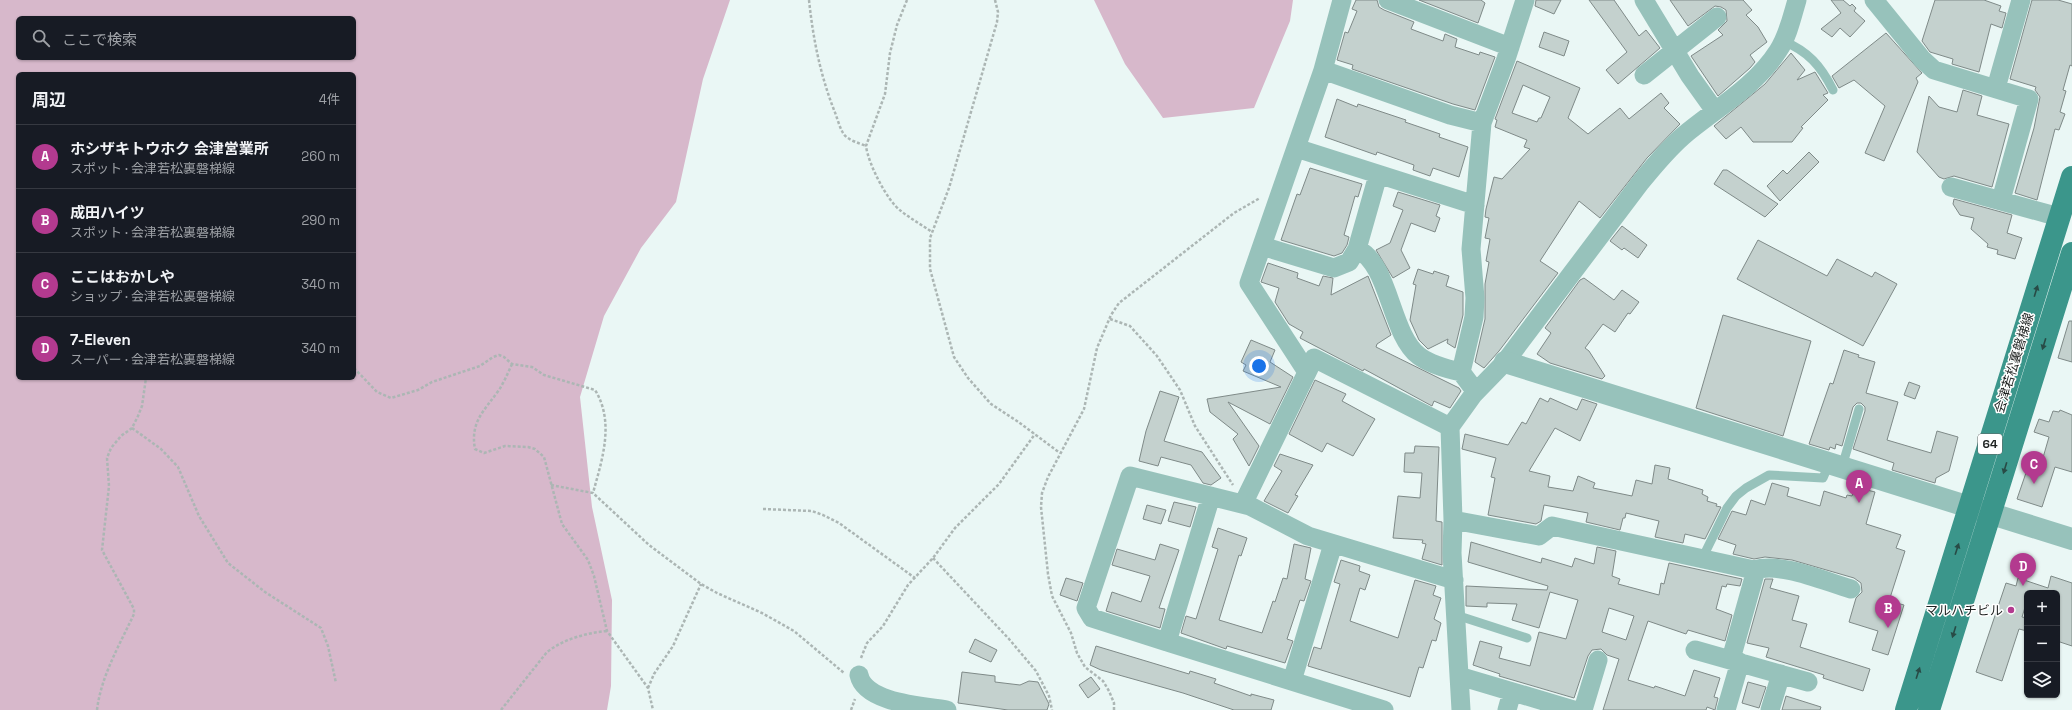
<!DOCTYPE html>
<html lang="ja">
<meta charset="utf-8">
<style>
body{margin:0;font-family:"Space Grotesk","Noto Sans JP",sans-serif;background:#20242c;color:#f1f3f6}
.controls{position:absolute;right:12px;bottom:12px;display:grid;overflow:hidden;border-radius:6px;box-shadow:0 1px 3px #0004}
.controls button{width:36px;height:36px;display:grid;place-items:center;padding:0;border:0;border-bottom:1px solid #363941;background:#171b24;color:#f1f3f6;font:20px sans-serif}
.you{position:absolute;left:1259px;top:366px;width:14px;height:14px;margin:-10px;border:3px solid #fff;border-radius:50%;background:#1a73e8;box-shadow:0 0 0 6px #1a73e833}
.badge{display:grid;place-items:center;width:26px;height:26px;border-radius:50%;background:#b33a8f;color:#fff;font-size:13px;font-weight:700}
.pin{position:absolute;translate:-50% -33px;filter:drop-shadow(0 1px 2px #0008)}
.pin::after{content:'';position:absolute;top:21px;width:14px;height:12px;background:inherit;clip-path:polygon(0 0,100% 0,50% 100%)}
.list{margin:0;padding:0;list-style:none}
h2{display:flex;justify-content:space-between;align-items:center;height:52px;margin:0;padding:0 16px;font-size:17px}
h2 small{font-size:13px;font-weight:400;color:#9ea1a6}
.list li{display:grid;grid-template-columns:26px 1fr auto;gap:12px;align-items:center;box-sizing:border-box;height:64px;padding:0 16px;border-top:1px solid #363941}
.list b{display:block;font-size:15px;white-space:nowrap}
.list p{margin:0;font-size:13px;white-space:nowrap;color:#9ea1a6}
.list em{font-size:13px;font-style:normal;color:#9ea1a6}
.icon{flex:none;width:22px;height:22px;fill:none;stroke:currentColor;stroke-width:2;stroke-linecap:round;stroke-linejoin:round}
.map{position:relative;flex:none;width:2072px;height:710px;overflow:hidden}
.search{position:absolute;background:#171b24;box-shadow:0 1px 3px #0004;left:16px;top:16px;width:340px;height:44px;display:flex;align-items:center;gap:10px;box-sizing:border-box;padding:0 14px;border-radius:6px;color:#9ea1a6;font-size:15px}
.panel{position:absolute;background:#171b24;box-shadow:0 1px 3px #0004;left:16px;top:72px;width:340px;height:308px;border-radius:6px}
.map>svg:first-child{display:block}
.forest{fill:#d7b8cb;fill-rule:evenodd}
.building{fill:#c4d1ce;stroke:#7f8a88;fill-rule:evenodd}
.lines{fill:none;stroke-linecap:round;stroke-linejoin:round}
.path{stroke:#acb6b4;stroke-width:2.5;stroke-dasharray:3 2;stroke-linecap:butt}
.service{stroke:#97c2bb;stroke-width:9}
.minor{stroke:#97c2bb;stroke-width:19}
.tertiary{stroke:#97c2bb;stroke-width:22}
.primary{stroke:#3b968b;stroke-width:22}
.oneway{fill:#284b46}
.poi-dot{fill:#b33a8f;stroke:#fff;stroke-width:1.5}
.labels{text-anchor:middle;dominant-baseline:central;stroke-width:3;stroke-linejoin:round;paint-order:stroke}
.shield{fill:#fff;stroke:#626464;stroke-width:1}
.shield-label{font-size:12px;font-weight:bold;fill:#1e2221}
.street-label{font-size:13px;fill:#1e2221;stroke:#fff}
.poi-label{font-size:13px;fill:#1e2221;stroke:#fff;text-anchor:end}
</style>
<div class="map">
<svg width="2072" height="710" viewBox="0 0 2072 710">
<rect width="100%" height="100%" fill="#eaf7f5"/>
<path class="forest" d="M0,0h730l-27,79 -27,123 -35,46 -37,68 -24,81 12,110 20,93 -1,86 -4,24h-607zM18,18h336v40h-336zM18,74h336v304h-336z
M1094,0h199l-3,21 -36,87 -91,10 -38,-54z"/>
<path class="building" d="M1356,0h21l2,7 5,3 30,12 -3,7 32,12 2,-7 12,5 -2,8 24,8 1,-3 15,5 -20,53 -22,-6 -101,-35 1,-4 -16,-5 8,-28 3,1 9,-22 -5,-2z
M1419,0h62l4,3 -7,20z
M1536,0h25l-7,14 -19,-8z
M1589,0h25l25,36 7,-6 14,18 -42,36 -12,-14 21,-18z
M1670,0h73l9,10 -6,5 12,12 9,15 -17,13 5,7 -5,6 -32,28 -27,-40 32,-21 -5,-5 9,-9 -1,-11 -5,-3 -6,-1 -27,20z
M1831,0h12l7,6 2,-2 4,4 -2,3 11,10 -15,16 -10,-9 -8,9 -11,-8 20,-16z
M1935,0h49l17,6 -2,5 7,2 -4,15 -11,-4 -12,48 -27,-8 1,-5 -23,-7 -8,-11z
M2032,0h26l14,4v62l-2,-1 -7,25 3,1 -6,21 5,2 -6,16 -4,-1 -18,71 -22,-7 19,-65 6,-31 -5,-7 1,-3 -26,-8z
M1544,32l25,9 -5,15 -25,-9z
M1886,33l36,40 -6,5 2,4 -34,79 -19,-8 20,-47 -31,-26 -15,8 -7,-12z
M1791,53l14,17 -8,10 18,-8 13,21 -5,2 5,5 -27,27 2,1 -11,14h-39l-12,-15 -15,12 -12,-13 51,-42z
M1517,61l63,27 -12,30 20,16 32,-26 9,11 32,-26 8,10 -5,5 16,16 -33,34 -47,60 -21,-17 -39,60 18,12 -59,78 -15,17 -9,-6 10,-43v-35l4,-22 -3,-1 4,-22 -5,-1 4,-20 -4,-1 1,-8 8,-32 8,2 28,-30 -6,-2 3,-7 -32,-13 2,-7 -2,-1zM1523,85l27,12 -9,21h-2l-2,4 -25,-9z
M1963,90l19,6 -5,19 32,9 -17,63 -38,-11 -10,3 -5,-2 -22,-25 12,-56 10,11 18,5z
M1337,99l20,8 1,-3 48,16 -1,2 35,12 -1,3 29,10 -9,30 -26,-9 -3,8 -17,-6 1,-5 -37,-13 -1,3 -51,-18z
M1809,152l10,10 -39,39 -13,-15 16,-16 4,4z
M1310,168l52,16 -4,13 -3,-1 -11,39 5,2 -2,8 -5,8 -8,3 -53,-16 16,-46 3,1z
M1723,170h4l51,34 -13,13 -51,-33z
M1398,192l42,13 -4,11 4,2 -5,14 -24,-9 -10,27 9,18 -17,10 -17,-28 14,-7 13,-33 -10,-4z
M1954,199l58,16 -5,18 15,5 -7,21 -18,-5 1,-4 -11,-3 1,-3 -17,-15 3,-11 -14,-3 -7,-11z
M1622,226l25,19 -9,13 -14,-10 -2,2 -12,-9z
M1758,240l69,36 10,-17 35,18 3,-5 22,12 -34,62 -126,-67z
M1268,263l30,10 -1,5 22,8 4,-10 10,2 -2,17 37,-19 23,59 -14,9 -1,3 83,41 2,3 -11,17 -16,-7 -2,5 -68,-37 -1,2 -63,-33 3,-6 -14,-8 -14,-22 4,-14 -18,-6z
M1418,269l15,5 1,-3 15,5 -3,10 17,6v23l-8,33 -8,-5 1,-4 -20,10 -9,-9 -9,-20 6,-35 -3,-1z
M1584,278l30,22 8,-10 17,12 -9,12 -2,-1 -13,19 -12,-8 -18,24 4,3 16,25 -3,3 -52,-16 -13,-9 14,-21 -6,-5 35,-48z
M1723,315l88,26 -28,95 -87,-28z
M2069,321h3v41l-14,-4z
M1251,340l24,10 -5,12 23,15 -23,47 -42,-22 31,44 -10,20 -16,-27 5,-5 -28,-22 -3,-13 74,-12 -38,-16 3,-6 -5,-3z
M1844,350l15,5 -1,2 17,5 -9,31 32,9 -11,38 44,13 6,-22 21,6 -9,34 -13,7 -1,5 -43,-13 2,-7 -41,-14 12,-38v-4l-4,-4h-4l-4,4 -11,39 -6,-2 -1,5 -5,-2 -1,3 -20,-6 21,-61 3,1z
M1315,380l31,14 -4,7 33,18 -22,37 -26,-13 -5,9 -33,-18z
M1909,382l11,4 -5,13 -11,-4z
M1160,391l19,6 -15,44 38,11 19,26 -10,7 -8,-2 -12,-18 -30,-8 -3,9 -19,-5 7,-30z
M1540,398l8,4 2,-4 27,12 5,-11 15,5 -17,37 -25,-13 -26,43 21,5 -2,11 25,4 5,-15 17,7 -2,5 39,8 4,-16 16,4 3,-19 15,3 -2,11 35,11 -1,4 6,3 -1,4 10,3 -1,2 5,1 -16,32 -20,-5 -2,9 -28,-6 4,-16 -33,-8 -1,5h-2l-3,12 -34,-8 2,-9 -44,-8 -3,16 -5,3 -48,-9 7,-37 -4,-1 5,-19 -34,-9 3,-15 43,11 14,-23 4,2z
M2060,410l12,5v57l-17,-5 -13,40 -25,-8 12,-35 11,4 9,-31 -15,-5 5,-13 10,3 4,-11 6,1z
M1415,446l24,1 -3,74 6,1v43l-20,-6 4,-15 -4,-1 1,-3 -30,-2 5,-42 22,2 2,-25 -18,-1 1,-19h9z
M1280,454l33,11 -18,30 3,1 -10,17 -24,-12 18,-30 -8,-5z
M1772,483l17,5 -2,8 33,10 4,-15 22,7 1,-3 5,1 3,-9 20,5 -9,32 35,11 -5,13 9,3 -16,50 15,4 -16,50 -16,-5 6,-19 -29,-9 7,-24 6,-6 -1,-9 -7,-5 -62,-18 -27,-3 -11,2 -21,-5 3,-9 -18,-6 14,-28 14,4 5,-15 14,5z
M1174,502l22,5 -6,20 -22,-6z
M1147,505l19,5 -5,14 -18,-5z
M1218,528l29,10 -6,18 -2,-1 -20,65 43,13 11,-32 2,1 8,-24 4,1 7,-35 17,4 -6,31 6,2 -7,20 -4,-1 -13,39 6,2 -8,22 -58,-17 -1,3 -45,-16 5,-17 10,3 22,-70 -6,-2z
M1471,542l70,21 1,-5 30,9 3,-9 19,6 3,-17 19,4 -4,25 8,3 -2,5 41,11 2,-12 3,1 5,-21 73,16 -2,7 -13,-2 -1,3 -4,-1 -6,23 16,6 -7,26 -37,-11 -2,4 -38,-13 -20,59 26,8 1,-2 30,10 9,-26 26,8 -6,19 4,1 -3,12 -8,-3 -1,3h-103l16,-51 -12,-4 -6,-6 -9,1 -4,6 -14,42 -75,-22 1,-2 -27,-9 7,-24 22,6 -3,11 31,8 9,-34 27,7 12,-39 -28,-8 -11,36 -27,-8 5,-16 -30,-1v4l-21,-1v-20l81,4 1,-4 -80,-24zM1609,608l25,8 -8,24 -24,-8z
M1160,544l19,6 -20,58 6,1 -5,19 -54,-17 6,-19 29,10 9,-26 -38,-11 5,-16 38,11z
M1341,560l19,6 -1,5 11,4 -5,15 -5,-2 -10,33 48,17 17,-58 21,6 -3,9 8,3 -7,21 7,4 -5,18 -4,-1 -9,28 -4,-1 -9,30 -102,-31 6,-19 7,2 19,-65 -6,-2z
M2051,576l21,7v63l-15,-5v-48h-30v8l-5,16 5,1v13l-8,-2 -17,52 -26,-9 30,-89 10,3 2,-8 30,10z
M1066,578l17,5 -6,18 -17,-6z
M1765,579h8l-3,9 29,8 -7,24 15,4 -7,23 70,22 -7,22 -40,-13 1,-3 -58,-18 3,-9 -22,-5z
M975,639l22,11 -6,12 -22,-10z
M1096,646l93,28 1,-3 26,8 -2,4 37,13v-2l23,6 -3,10h-37l-51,-17 -82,-23 -11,-5z
M962,672l33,4v6l25,3 9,-4 9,1 11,22 -2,6h-39l-50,-7z
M1091,677l9,12 -12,9 -9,-13z
M1748,682l18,5 -7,21 -17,-5z
M1786,696l35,11 -1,3h-38z"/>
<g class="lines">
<path class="path" d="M809,0c4,38 11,74 25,110 3,7 5,16 9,23 4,7 16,10 23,13
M907,0l-10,25 -7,28 -5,41 -19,52c2,17 21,55 35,65 10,8 21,14 31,21
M995,0l3,12 -1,10 -48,166 -19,50v31l24,88 14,21 23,26 26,17 43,32
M1110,319l20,7 27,30 23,34 15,36 38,59
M512,364c-4,9 -8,18 -13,26 -15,21 -29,32 -24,59l9,4 21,-7 23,1 7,2 9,8 18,67 26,36 6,16 13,55 41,57 5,22
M354,368l23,24 14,6 27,-8 14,-8 48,-16 13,-9 6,-2 5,2 8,7 20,3 12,8 51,15c20,32 7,70 -2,103
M132,428l29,21 17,18 21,49 29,47 37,29 56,36 7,18 8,37
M551,485l42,8 56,52 52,39 16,9 45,20 32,18 50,42
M763,509l49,2 11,4 16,8 76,55
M933,558l76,81 27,32 13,25 3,14
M861,658l6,-15 16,-17 25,-41 25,-27 22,-30 44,-44 36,-50
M648,688l6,-14 19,-28 28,-62
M97,710c4,-34 23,-66 37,-96v-5l-32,-59 7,-64 -2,-28 4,-10 10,-12 11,-8 6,-12 4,-10 4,-28
M501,710l46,-58c17,-13 39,-19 60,-21
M851,710l4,-11
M1114,710v-7l-5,-12 -6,-10 -18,-14 -8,-14 -6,-20 -19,-37 -4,-22 -7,-67 1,-14 6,-16 36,-68 13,-61 14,-33 8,-12 115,-90 26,-15"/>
<path class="service" d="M1783,41c25,10 38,25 50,49
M1842,467l17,-58
M1702,559l25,-51 9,-12 10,-8 23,-13 54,3 6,-14
M1456,615l71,23"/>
<path class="minor" d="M1388,0l122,47
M1644,0l46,76 25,35
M1874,0l48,59 12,11 95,29 -28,101
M1323,70l127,45 32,8
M1644,75l73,-58
M1996,88l25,-88
M1296,148l179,57
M1951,187l108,30
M1262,246l72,22 15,-6 8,-13 21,-74
M1357,249c33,15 33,85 62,107 12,9 28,13 42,16
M1307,372l-58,-89 74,-213 19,-70
M1476,392l-15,-20 13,-55 1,-19 -4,-49 11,-126 24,-64 19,-59
M1211,496l-44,146 217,68
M1243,504l71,-146 136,69
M1453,520l86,16 13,-10 202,44c28,-8 69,11 97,19
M1167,642l-75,-24 -6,-10 44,-132 120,30 58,30 146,44
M1695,650l113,32
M1731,659l25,-89
M859,675c6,28 64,31 88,35
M1459,676l115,34
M1292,681l41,-137
M1461,710l-9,-157 1,-33 -3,-93 23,-32 32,-33 135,-179c13,-16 27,-33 43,-47 32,-27 72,-49 95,-85 10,-15 14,-34 19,-51
M1507,710l5,-18
M1583,710l15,-50
M1726,710l14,-48
M1770,710l11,-36"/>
<path class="tertiary" d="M1505,362l567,177"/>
<path class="primary" d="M1906,710l166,-533
M1929,710l143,-457"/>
</g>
<defs><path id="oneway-solid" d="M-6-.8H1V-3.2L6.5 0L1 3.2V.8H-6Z"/></defs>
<g class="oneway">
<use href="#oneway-solid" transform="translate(2036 291) rotate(-73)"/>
<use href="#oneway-solid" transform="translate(2044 344) rotate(107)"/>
<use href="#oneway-solid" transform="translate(2005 468) rotate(107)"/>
<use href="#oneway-solid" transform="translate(1957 549) rotate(-72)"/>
<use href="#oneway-solid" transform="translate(1954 632) rotate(107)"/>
<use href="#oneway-solid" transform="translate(1918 673) rotate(-72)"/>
</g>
<circle class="poi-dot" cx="2011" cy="610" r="4"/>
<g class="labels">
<rect class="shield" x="1978" y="434" width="24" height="20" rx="3"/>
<g class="shield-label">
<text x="1990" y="444">64</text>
</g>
<g class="street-label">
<text transform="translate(2014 363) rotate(-73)">会津若松裏磐梯線</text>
</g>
<g class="poi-label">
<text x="2003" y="610">マルハチビル</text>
</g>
</g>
</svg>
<div class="controls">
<button>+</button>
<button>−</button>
<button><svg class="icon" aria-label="layers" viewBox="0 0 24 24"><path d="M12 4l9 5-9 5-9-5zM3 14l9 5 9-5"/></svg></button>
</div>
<div class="you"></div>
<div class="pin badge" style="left:1859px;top:503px">A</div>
<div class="pin badge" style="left:1888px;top:628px">B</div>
<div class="pin badge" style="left:2034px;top:484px">C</div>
<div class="pin badge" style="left:2023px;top:586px">D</div>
<div class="search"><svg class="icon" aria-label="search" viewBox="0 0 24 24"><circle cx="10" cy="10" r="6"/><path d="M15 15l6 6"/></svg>ここで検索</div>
<section class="panel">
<h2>周辺<small>4件</small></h2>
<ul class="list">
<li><span class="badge">A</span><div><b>ホシザキトウホク 会津営業所</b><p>スポット · 会津若松裏磐梯線</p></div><em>260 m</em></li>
<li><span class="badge">B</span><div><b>成田ハイツ</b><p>スポット · 会津若松裏磐梯線</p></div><em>290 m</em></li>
<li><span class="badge">C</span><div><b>ここはおかしや</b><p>ショップ · 会津若松裏磐梯線</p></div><em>340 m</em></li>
<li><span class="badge">D</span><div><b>7-Eleven</b><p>スーパー · 会津若松裏磐梯線</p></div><em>340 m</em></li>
</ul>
</section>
</div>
